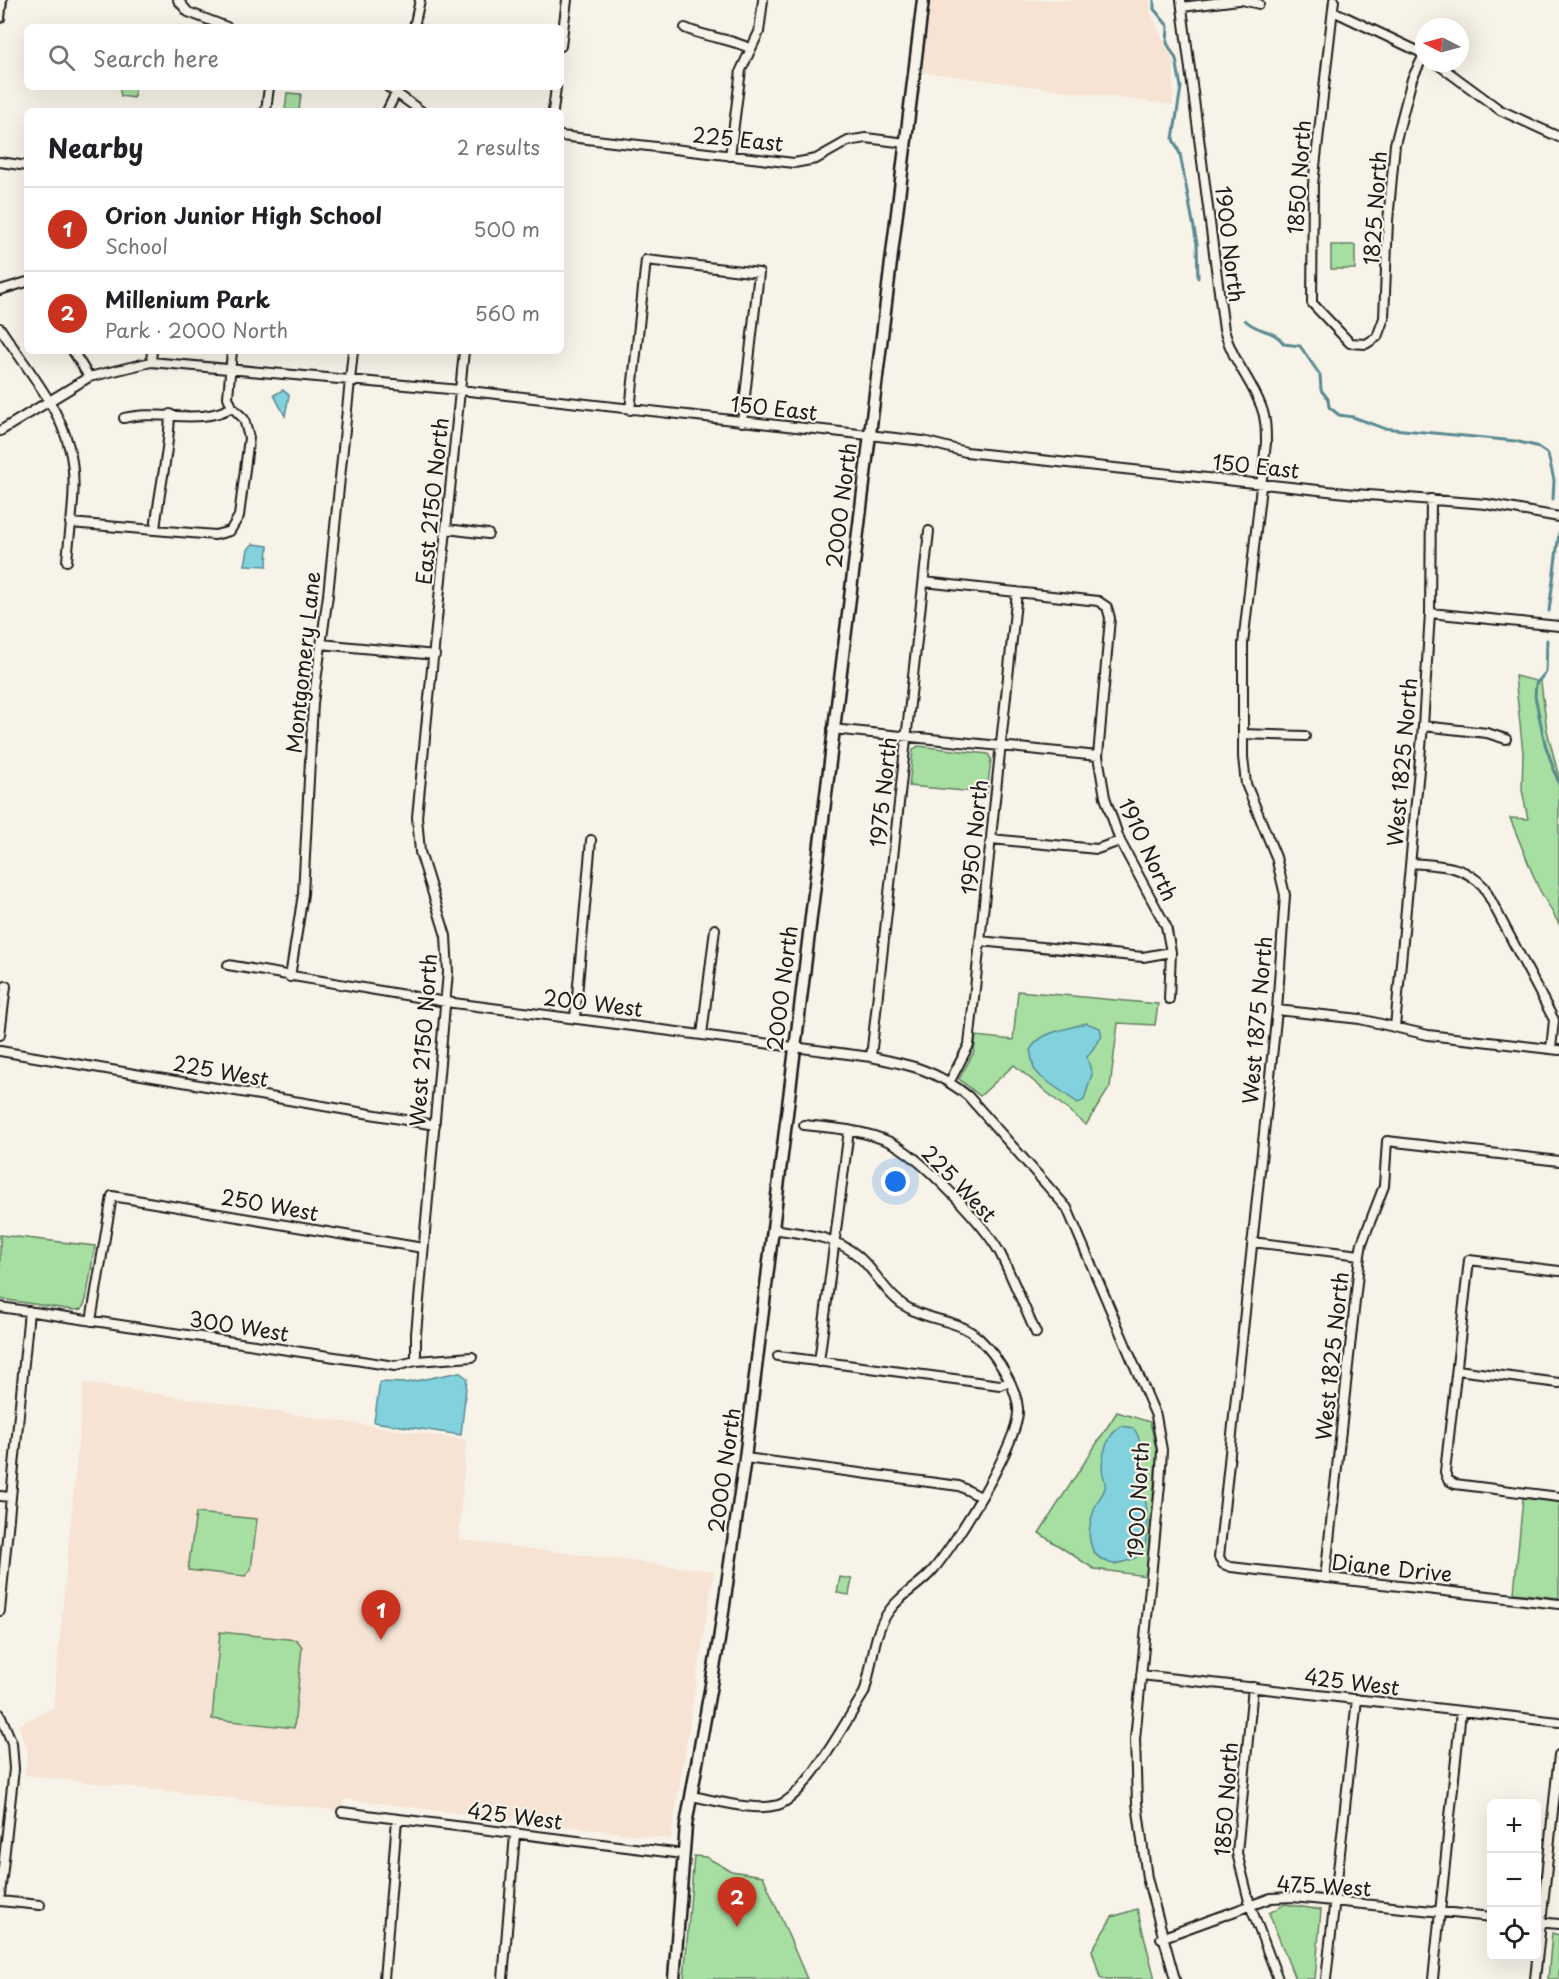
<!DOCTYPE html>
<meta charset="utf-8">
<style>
body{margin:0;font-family:"Playpen Sans",sans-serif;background:#f2f2f2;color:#202124}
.controls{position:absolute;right:18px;bottom:18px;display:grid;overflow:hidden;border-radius:9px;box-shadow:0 6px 24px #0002}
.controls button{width:54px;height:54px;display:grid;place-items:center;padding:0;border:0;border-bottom:2px solid #e0e0e0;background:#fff;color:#202124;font:30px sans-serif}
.compass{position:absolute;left:1415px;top:18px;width:54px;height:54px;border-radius:50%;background:#fff;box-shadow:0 6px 24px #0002;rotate:276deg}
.you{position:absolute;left:896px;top:1182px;width:21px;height:21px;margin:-15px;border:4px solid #fff;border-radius:50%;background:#1a73e8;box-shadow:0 0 0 9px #1a73e833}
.badge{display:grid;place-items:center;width:39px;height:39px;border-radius:50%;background:#c8321e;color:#fff;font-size:20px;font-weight:700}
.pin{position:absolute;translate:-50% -50px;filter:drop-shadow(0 2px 3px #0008)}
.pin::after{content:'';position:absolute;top:32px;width:21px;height:18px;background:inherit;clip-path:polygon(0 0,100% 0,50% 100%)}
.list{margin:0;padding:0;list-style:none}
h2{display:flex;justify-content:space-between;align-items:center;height:78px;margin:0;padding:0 24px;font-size:26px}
h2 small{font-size:20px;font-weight:400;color:#757577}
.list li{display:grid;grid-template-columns:39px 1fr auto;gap:18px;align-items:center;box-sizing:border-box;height:84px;padding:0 24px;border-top:2px solid #e0e0e0}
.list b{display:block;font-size:22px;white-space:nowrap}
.list p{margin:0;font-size:20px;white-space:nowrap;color:#757577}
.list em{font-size:20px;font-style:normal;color:#757577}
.icon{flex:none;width:33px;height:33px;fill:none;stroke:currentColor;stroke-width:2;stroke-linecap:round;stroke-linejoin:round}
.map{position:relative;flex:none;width:1559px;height:1979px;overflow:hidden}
.search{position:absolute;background:#fff;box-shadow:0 6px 24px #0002;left:24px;top:24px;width:540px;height:66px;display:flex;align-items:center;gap:15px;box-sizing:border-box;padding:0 21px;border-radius:9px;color:#757577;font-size:22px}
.panel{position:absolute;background:#fff;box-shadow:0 6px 24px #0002;left:24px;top:108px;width:540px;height:246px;border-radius:9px}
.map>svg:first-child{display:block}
.built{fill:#f6e3d4}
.green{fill:#a7dfa3;stroke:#627e60;stroke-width:1.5}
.water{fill:#82d2de;stroke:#598990;stroke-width:1.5}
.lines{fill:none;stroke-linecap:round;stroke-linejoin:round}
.stream{stroke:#598990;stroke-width:3}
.street-casing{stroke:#1c1c1c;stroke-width:12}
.secondary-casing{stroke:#1c1c1c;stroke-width:15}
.street{stroke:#f7f3e8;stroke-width:8}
.secondary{stroke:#f7f3e8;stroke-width:10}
.labels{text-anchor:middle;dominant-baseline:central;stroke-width:4.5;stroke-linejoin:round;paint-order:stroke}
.street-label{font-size:21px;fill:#1c1c1c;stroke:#f7f3e8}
</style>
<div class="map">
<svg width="1559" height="1979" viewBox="0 0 1559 1979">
<rect width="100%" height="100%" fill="#f7f3e8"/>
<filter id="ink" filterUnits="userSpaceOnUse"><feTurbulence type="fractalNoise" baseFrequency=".0167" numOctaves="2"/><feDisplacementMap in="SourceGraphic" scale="12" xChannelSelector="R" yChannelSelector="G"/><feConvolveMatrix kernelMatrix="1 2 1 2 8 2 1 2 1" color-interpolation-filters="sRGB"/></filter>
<g filter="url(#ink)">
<path class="built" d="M931,0h219l1,13 23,50 -1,42 -251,-33z
M84,1383l382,57 -7,100 255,31 -43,268 -327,-40 -2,12 -317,-36 3,-23 -10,-27 35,-17z"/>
<path class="green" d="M119,87h16l-1,11 -13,-2z
M287,93l14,1 -2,17 -14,-1z
M1331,245h24v24h-24z
M1515,676l26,6 6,48 12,47v147l-21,-37 -28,-69 18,1 -6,-29 1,-37z
M918,746l70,8 3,5 -4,34 -78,-7 4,-36z
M1018,991l140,13 -3,21 -37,-2 -8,64 -24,38 -72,-60 -34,31 -21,-17 15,-27 2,-16 37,4z
M0,1235l95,11 -9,54 -4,9 -8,1 -74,-11z
M1117,1412l33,10 7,31 -11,123 -52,-7 -55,-36z
M1523,1498l36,4v96l-45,-5z
M196,1513l61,6 -6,51 -6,6 -57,-6z
M840,1577l12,2 -3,16 -12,-2z
M220,1632l77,8 5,7 -8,81 -82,-9z
M694,1856l12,1 25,14 32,5 44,103h-123z
M1285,1904l36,6 -6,69h-20l-26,-66z
M1137,1909l18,70h-51l-4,-2 -8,-27 20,-33z
M1552,1933l7,2v44h-11z"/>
<path class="water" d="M283,390l6,5 -4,21 -11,-21z
M253,544l15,2 -1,20 -22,-1 3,-16z
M1086,1023l14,5 2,8 -15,21 5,17 -8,26 -6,3 -37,-26 -7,-8 -4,-19c11,-20 37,-20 56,-27z
M459,1372l8,6 -6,57 -87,-13 6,-40 26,1z
M1122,1426l11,2c12,12 8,44 7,59 0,5 4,8 5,13 3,9 3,43 -2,51 -5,9 -20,11 -29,13 -30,-6 -28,-35 -18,-59 3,-6 7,-11 9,-17 1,-6 -2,-12 -3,-18 0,-16 5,-36 20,-44z"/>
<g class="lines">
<path class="stream" d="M1154,0v9l14,17 -1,17 9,16 5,28 -8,52 7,15 17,90 1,34
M1245,320c13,13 28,8 39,24l16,2 20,29 1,15 7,9 1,8 10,8 14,2 30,11 132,13 21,5 12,8 6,26 -1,19
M1549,611l10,-78
M1547,640l-1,32 -10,12 -1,12 10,48 14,40"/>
<g class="street-casing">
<path id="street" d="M178,0l10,12 39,15
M1181,0l43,330c9,32 26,48 37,76 5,12 5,25 5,37l-23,201v113l3,27 30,73 9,38 -8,115 -58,547 4,7 8,3 328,37
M1242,0l17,4
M1334,0l-21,184 -1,119 38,40 16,1 11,-7 7,-19 4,-97 7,-77 17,-65 12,-24
M1182,7l57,-7
M1333,11l91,43
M0,18l2,-18
M414,27l6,-27
M685,28c22,10 45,10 66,21
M561,46l6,-46
M1436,63l64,47 59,27
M388,87l33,24
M266,111l3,-24
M387,111l12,-24
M553,111l3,-24
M561,136l233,27 22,-4 32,-18 18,-3 40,5
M730,156l11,-86 18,-38 4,-32
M0,162l27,4
M0,290l27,-8
M0,328c24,37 58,76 69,119 10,36 1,77 -2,114
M73,351l16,26
M151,362l1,-11
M630,410l16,-150 113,13 -17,149
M124,418c36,-9 76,8 108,-11
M0,431l89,-54 62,-15 309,28 463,51 43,11 389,42 131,10 73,13
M70,523l145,12 15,-4 9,-15 10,-78 -5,-19 -12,-12 -4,-10 4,-46
M447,529l41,5
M155,530c4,-39 14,-77 15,-116
M924,582l174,19 9,6 3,11 -12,138 7,41 15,44 46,85 5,26 -2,47
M1430,613l129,13
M321,644l114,11
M1423,726l64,7 19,6
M832,729l266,27
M1243,734l62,2
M991,839l106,10 23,-8
M1411,863c30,3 52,1 73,24l70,133 -3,29
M980,941l163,16 28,-5
M228,965l218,37 425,55c40,8 65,13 97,39l99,112 89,208 6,34 -2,35 -25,254 2,64 10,75 28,101
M290,977l13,-83 10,-191 15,-108 25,-244
M1277,1010l83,9 68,16 131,15
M575,1018l16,-178
M1395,1027l28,-301 7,-113 1,-114
M0,1035l6,-49
M702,1035l13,-106
M0,1051l435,74
M871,1057l58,-526
M950,1081l19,-36 48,-453
M804,1125c30,3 59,5 86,17 30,14 94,82 110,111 13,26 24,54 36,80
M1252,1242l108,13
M1559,1271l-90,-11 -24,212 3,8 7,4 104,13
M0,1307l395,59 21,-5 56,-4
M91,1321l21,-125 311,52
M778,1356l222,29 8,-3
M416,1361v-27l32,-362 -2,-36 -26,-84 -3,-35 47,-466
M819,1362l30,-232
M1457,1370l102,13
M745,1458l214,28 22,11
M0,1496l10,1
M1325,1578l35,-323 2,-12 22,-57 3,-45 172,20
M0,1611l29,-300
M1141,1675l418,47
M1253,1687l-16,166 13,52 28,74
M0,1714l12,29 2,26 -14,126
M691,1796c25,4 61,16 87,9 28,-8 69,-86 86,-112 9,-27 8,-59 25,-82 12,-17 30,-25 43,-40 22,-25 89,-131 86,-163 -2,-24 -27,-62 -47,-76 -17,-12 -41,-12 -59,-22 -25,-12 -35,-38 -54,-54 -25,-21 -55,-22 -85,-27
M342,1812l341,42
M0,1901l40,4
M1537,1922l22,2
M1161,1938l110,-40 22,-1 199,20
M384,1979l13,-160
M503,1979l12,-145
M1326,1979l31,-280
M1433,1979l28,-268
M1535,1979l24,-224"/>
</g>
<g class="secondary-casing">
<path id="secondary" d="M674,1979l12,-154 33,-185 26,-182 178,-1458"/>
</g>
<use href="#street" class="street"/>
<use href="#secondary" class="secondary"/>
</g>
</g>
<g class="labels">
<g class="street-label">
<text transform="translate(738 138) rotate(6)">225 East</text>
<text transform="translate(1298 177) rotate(-86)">1850 North</text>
<text transform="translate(1374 208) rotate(-86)">1825 North</text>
<text transform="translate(1231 244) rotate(83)">1900 North</text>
<text transform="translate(774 407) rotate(6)">150 East</text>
<text transform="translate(1256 465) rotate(6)">150 East</text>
<text transform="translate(431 501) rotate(-84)">East 2150 North</text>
<text transform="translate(840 505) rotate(-83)">2000 North</text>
<text transform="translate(302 662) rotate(-84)">Montgomery Lane</text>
<text transform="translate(1401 762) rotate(-85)">West 1825 North</text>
<text transform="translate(882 792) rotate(-84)">1975 North</text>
<text transform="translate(973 837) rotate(-84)">1950 North</text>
<text transform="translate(1149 849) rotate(65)">1910 North</text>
<text transform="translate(781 988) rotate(-83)">2000 North</text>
<text transform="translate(593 1002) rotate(7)">200 West</text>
<text transform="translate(1256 1020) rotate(-85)">West 1875 North</text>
<text transform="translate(422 1040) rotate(-86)">West 2150 North</text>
<text transform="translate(221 1070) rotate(10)">225 West</text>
<text transform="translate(960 1183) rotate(46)">225 West</text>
<text transform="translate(270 1204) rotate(10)">250 West</text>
<text transform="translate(239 1325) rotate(9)">300 West</text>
<text transform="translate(1331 1356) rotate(-84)">West 1825 North</text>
<text transform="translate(723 1470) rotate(-82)">2000 North</text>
<text transform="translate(1137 1500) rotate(-87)">1900 North</text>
<text transform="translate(1392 1567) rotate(6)">Diane Drive</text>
<text transform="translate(1352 1681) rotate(7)">425 West</text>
<text transform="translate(1225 1799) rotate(-86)">1850 North</text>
<text transform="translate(515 1815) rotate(7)">425 West</text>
<text transform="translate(1324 1885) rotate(3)">475 West</text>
</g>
</g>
</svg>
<div class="controls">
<button>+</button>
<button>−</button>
<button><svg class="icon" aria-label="locate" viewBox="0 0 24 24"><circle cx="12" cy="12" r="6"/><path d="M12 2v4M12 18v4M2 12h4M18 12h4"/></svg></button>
</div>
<svg class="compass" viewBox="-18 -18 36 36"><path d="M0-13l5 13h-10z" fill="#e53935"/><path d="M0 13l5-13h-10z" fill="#757577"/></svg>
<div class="you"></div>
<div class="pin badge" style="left:381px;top:1640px">1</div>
<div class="pin badge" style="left:737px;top:1927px">2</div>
<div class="search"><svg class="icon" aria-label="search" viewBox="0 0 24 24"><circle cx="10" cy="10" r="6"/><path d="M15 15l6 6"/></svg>Search here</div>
<section class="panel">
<h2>Nearby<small>2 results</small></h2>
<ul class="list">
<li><span class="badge">1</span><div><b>Orion Junior High School</b><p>School</p></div><em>500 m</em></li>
<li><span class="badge">2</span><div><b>Millenium Park</b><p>Park · 2000 North</p></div><em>560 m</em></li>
</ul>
</section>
</div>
